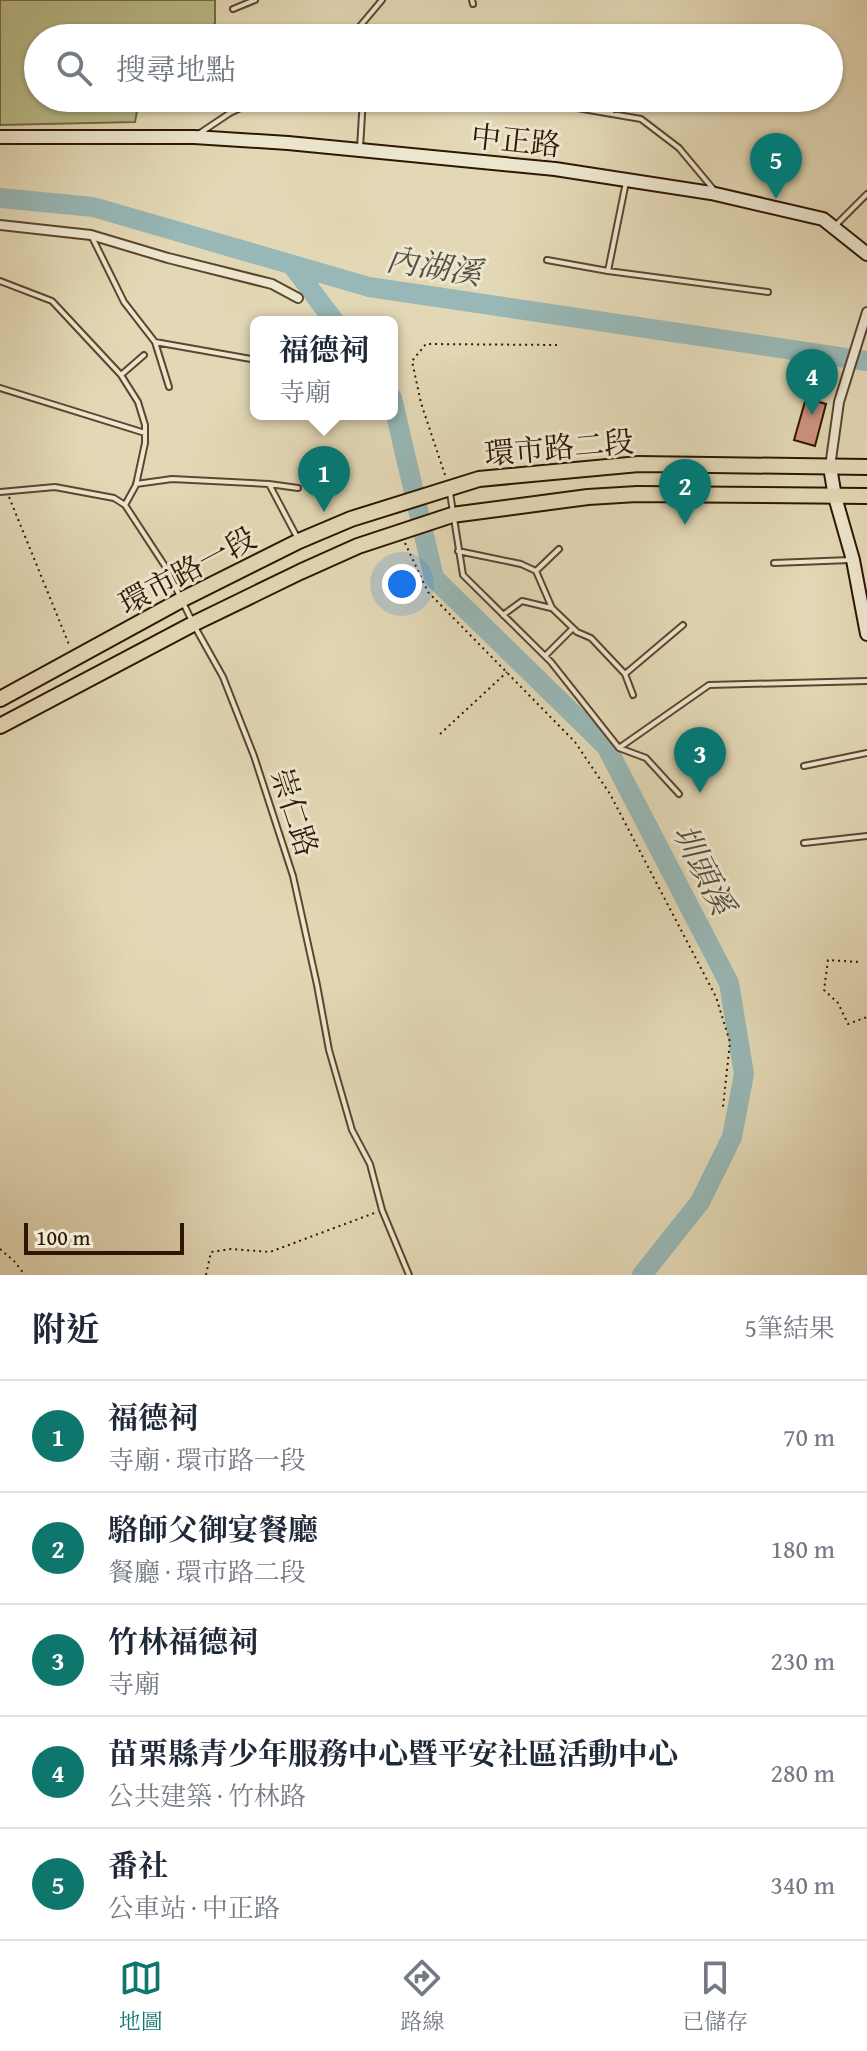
<!DOCTYPE html>
<html lang="zh-TW">
<meta charset="utf-8">
<style>
body{margin:0;font-family:"Gentium Book Plus","Noto Serif TC",serif;background:#f2f2f3;color:#1f2937}
.scale{position:absolute;left:24px;bottom:20px;width:160px;box-sizing:border-box;padding-left:8px;border:4px solid #2e1601;border-top:0;font-size:22px;line-height:28px;white-space:nowrap;color:#2e1601;-webkit-text-stroke:6px #ede6cf;paint-order:stroke}
.you{position:absolute;left:402px;top:584px;width:28px;height:28px;margin:-20px;border:6px solid #fff;border-radius:50%;background:#1a73e8;box-shadow:0 0 0 12px #1a73e833}
.badge{display:grid;place-items:center;width:52px;height:52px;border-radius:50%;background:#0f766e;color:#fff;font-size:26px;font-weight:700}
.pin{position:absolute;translate:-50% -66px;filter:drop-shadow(0 2px 4px #0008)}
.pin::after{content:'';position:absolute;top:42px;width:28px;height:24px;background:inherit;clip-path:polygon(0 0,100% 0,50% 100%)}
.popup{position:absolute;left:250px;top:316px;width:148px;height:104px;box-sizing:border-box;display:grid;place-content:center;border-radius:12px;background:#fff;filter:drop-shadow(0 2px 6px #0005);font-size:26px;white-space:nowrap;color:#747a83}
.popup b{font-size:30px;color:#1f2937}
.popup::after{content:'';position:absolute;left:50%;top:100%;margin-left:-16px;border:16px solid transparent;border-top-color:#fff}
.list{margin:0;padding:0;list-style:none}
h2{display:flex;justify-content:space-between;align-items:center;height:104px;margin:0;padding:0 32px;font-size:34px}
h2 small{font-size:26px;font-weight:400;color:#747a83}
.list li{display:grid;grid-template-columns:52px 1fr auto;gap:24px;align-items:center;box-sizing:border-box;height:112px;padding:0 32px;border-top:2px solid #e0e1e3}
.list b{display:block;font-size:30px;white-space:nowrap}
.list p{margin:0;font-size:26px;white-space:nowrap;color:#747a83}
.list em{font-size:26px;font-style:normal;color:#747a83}
.icon{flex:none;width:44px;height:44px;fill:none;stroke:currentColor;stroke-width:2;stroke-linecap:round;stroke-linejoin:round}
.map{position:relative;flex:none;width:867px;height:1275px;overflow:hidden}
.search{position:absolute;background:#fff;box-shadow:0 2px 6px #0004;left:24px;right:24px;top:24px;height:88px;display:flex;align-items:center;gap:20px;box-sizing:border-box;padding:0 28px;border-radius:44px;color:#747a83;font-size:30px}
.sheet{height:664px;background:#fff}
nav{display:flex;justify-content:space-around;align-items:center;box-sizing:border-box;height:112px;border-top:2px solid #e0e1e3;background:#fff;font-size:22px;color:#747a83}
nav a{display:grid;justify-items:center;gap:4px}
nav .on{color:#0f766e}
.map>svg:first-child{display:block}
.green{fill:#babc89;stroke:#746945;stroke-width:2}
.lines{fill:none;stroke-linecap:round;stroke-linejoin:round}
.river{stroke:#98b8b7;stroke-width:20}
.building{fill:#d09482;stroke:#2e1601;stroke-width:2}
.lane-casing{stroke:#5b462e;stroke-width:8}
.street-casing{stroke:#5b462e;stroke-width:12}
.secondary-casing{stroke:#2e1601;stroke-width:16}
.primary-casing{stroke:#2e1601;stroke-width:18}
.path{stroke:#2e1601;stroke-width:2;stroke-dasharray:2 4;stroke-linecap:butt}
.lane{stroke:#ede6cf;stroke-width:4}
.street{stroke:#ede6cf;stroke-width:8}
.secondary{stroke:#ede6cf;stroke-width:12}
.primary{stroke:#e3d8b5;stroke-width:14}
.labels{text-anchor:middle;dominant-baseline:central;stroke-width:6;stroke-linejoin:round;paint-order:stroke}
.street-label{font-size:30px;fill:#2e1601;stroke:#ede6cf}
.water-label{font-size:32px;font-style:italic;fill:#534f41;stroke:#ede6cf}
</style>
<div class="map">
<svg width="867" height="1275" viewBox="0 0 867 1275">
<rect width="100%" height="100%" fill="#e3d8b5"/>
<filter id="stains"><feTurbulence type="fractalNoise" baseFrequency=".0025" numOctaves="4"/><feColorMatrix values="0 0 0 0 .2 0 0 0 0 .09 0 0 0 0 .02 0 0 0 .5 -.17"/></filter>
<radialGradient id="worn" r=".72"><stop offset=".6" stop-color="#630" stop-opacity="0"/><stop offset="1" stop-color="#630" stop-opacity=".3"/></radialGradient>
<path class="green" d="M0,0h215v23l-15,15h-162v60h107l-6,3 -4,21 -135,3z"/>
<g class="lines">
<path class="river" d="M0,198l93,9 276,80 498,74
M292,265l43,57
M392,398l42,180 172,168 123,237 15,91 -12,63 -32,65 -58,73"/>
</g>
<path class="building" d="M806,398l20,6 -11,42 -21,-6z"/>
<g class="lines">
<g class="lane-casing">
<path id="lane" d="M472,0l1,4
M233,9l22,-9
M350,38l32,-38
M228,98l2,15
M519,98l122,21 38,29 35,42
M611,114v-16
M200,133l30,-20 32,-15
M360,148l3,-50
M626,182l-18,89 160,21
M836,225l31,-31
M92,237l32,65 31,40 96,17 5,4
M547,260l61,11
M0,281l52,20 69,74 17,27 7,23v18l-9,42 -11,20
M155,342l14,45
M121,375l23,-20
M0,388l145,45
M136,484l36,-5 97,5 29,55
M269,484l29,4
M0,492l55,-5 59,11 11,7 40,61 26,53
M450,493l13,82 88,87 68,86 27,10 33,36
M458,551l63,13 15,7 16,37 25,24 14,6 34,36 58,-49
M774,563l76,-3
M536,571l23,-22
M503,615l19,-14 29,7
M195,627l28,50 31,79 39,120 24,109 12,65 23,80 18,34 12,46 27,65
M545,656l28,-28
M625,674l8,21
M619,748l90,-63 158,-4
M804,766l63,-13
M804,843l63,-7"/>
</g>
<g class="street-casing">
<path id="street" d="M0,225l91,10 77,23 104,26 26,14
M830,467l9,-65 28,-90"/>
</g>
<g class="secondary-casing">
<path id="secondary" d="M0,137h194l94,6 267,26 156,24 112,26 44,35
M830,467l5,30 18,63 14,74"/>
</g>
<g class="primary-casing">
<path id="primary" d="M0,699l183,-100 116,-58 52,-22 128,-40 160,-15 228,3
M0,726l193,-102 107,-52 58,-26 94,-31 136,-18 49,-3 230,2"/>
</g>
<path class="path" d="M445,475l-24,-72 -9,-42 14,-17 131,1
M9,497l61,150
M405,543l23,49 147,150 35,52 106,203 14,45 -7,65
M440,734l67,-62
M858,962l-30,-2 -4,30 14,13 10,21 19,-7
M0,1249l14,12 11,14
M206,1275l5,-23 20,-3 39,3 107,-40"/>
<use href="#lane" class="lane"/>
<use href="#street" class="street"/>
<use href="#secondary" class="secondary"/>
<use href="#primary" class="primary"/>
</g>
<g class="labels">
<g class="street-label">
<text transform="translate(516 140) rotate(6)">中正路</text>
<text transform="translate(559 447) rotate(-5)">環市路二段</text>
<text transform="translate(187 570) rotate(-28)">環市路一段</text>
<text transform="translate(295 812) rotate(72)">崇仁路</text>
</g>
<g class="water-label">
<text transform="translate(434 266) rotate(9)">內湖溪</text>
<text transform="translate(704 869) rotate(63)">圳頭溪</text>
</g>
</g>
<rect width="100%" height="100%" filter="url(#stains)"/>
<rect width="100%" height="100%" fill="url(#worn)"/>
</svg>
<div class="scale">100 m</div>
<div class="you"></div>
<div class="pin badge" style="left:324px;top:512px">1</div>
<div class="popup"><b>福德祠</b>寺廟</div>
<div class="pin badge" style="left:685px;top:525px">2</div>
<div class="pin badge" style="left:700px;top:793px">3</div>
<div class="pin badge" style="left:812px;top:415px">4</div>
<div class="pin badge" style="left:776px;top:199px">5</div>
<div class="search"><svg class="icon" aria-label="search" viewBox="0 0 24 24"><circle cx="10" cy="10" r="6"/><path d="M15 15l6 6"/></svg>搜尋地點</div>
</div>
<section class="sheet">
<h2>附近<small>5筆結果</small></h2>
<ul class="list">
<li><span class="badge">1</span><div><b>福德祠</b><p>寺廟 · 環市路一段</p></div><em>70 m</em></li>
<li><span class="badge">2</span><div><b>駱師父御宴餐廳</b><p>餐廳 · 環市路二段</p></div><em>180 m</em></li>
<li><span class="badge">3</span><div><b>竹林福德祠</b><p>寺廟</p></div><em>230 m</em></li>
<li><span class="badge">4</span><div><b>苗栗縣青少年服務中心暨平安社區活動中心</b><p>公共建築 · 竹林路</p></div><em>280 m</em></li>
<li><span class="badge">5</span><div><b>番社</b><p>公車站 · 中正路</p></div><em>340 m</em></li>
</ul>
</section>
<nav>
<a class="on"><svg class="icon" aria-label="map" viewBox="0 0 24 24"><path d="M3 6l6-2 6 2 6-2v14l-6 2-6-2-6 2zM9 4v14M15 6v14"/></svg>地圖</a>
<a><svg class="icon" aria-label="directions" viewBox="0 0 24 24"><path d="M12 3l9 9-9 9-9-9zM9 14v-3h6M13 9l2 2-2 2"/></svg>路線</a>
<a><svg class="icon" aria-label="saved" viewBox="0 0 24 24"><path d="M7 4h10v16l-5-4-5 4z"/></svg>已儲存</a>
</nav>
